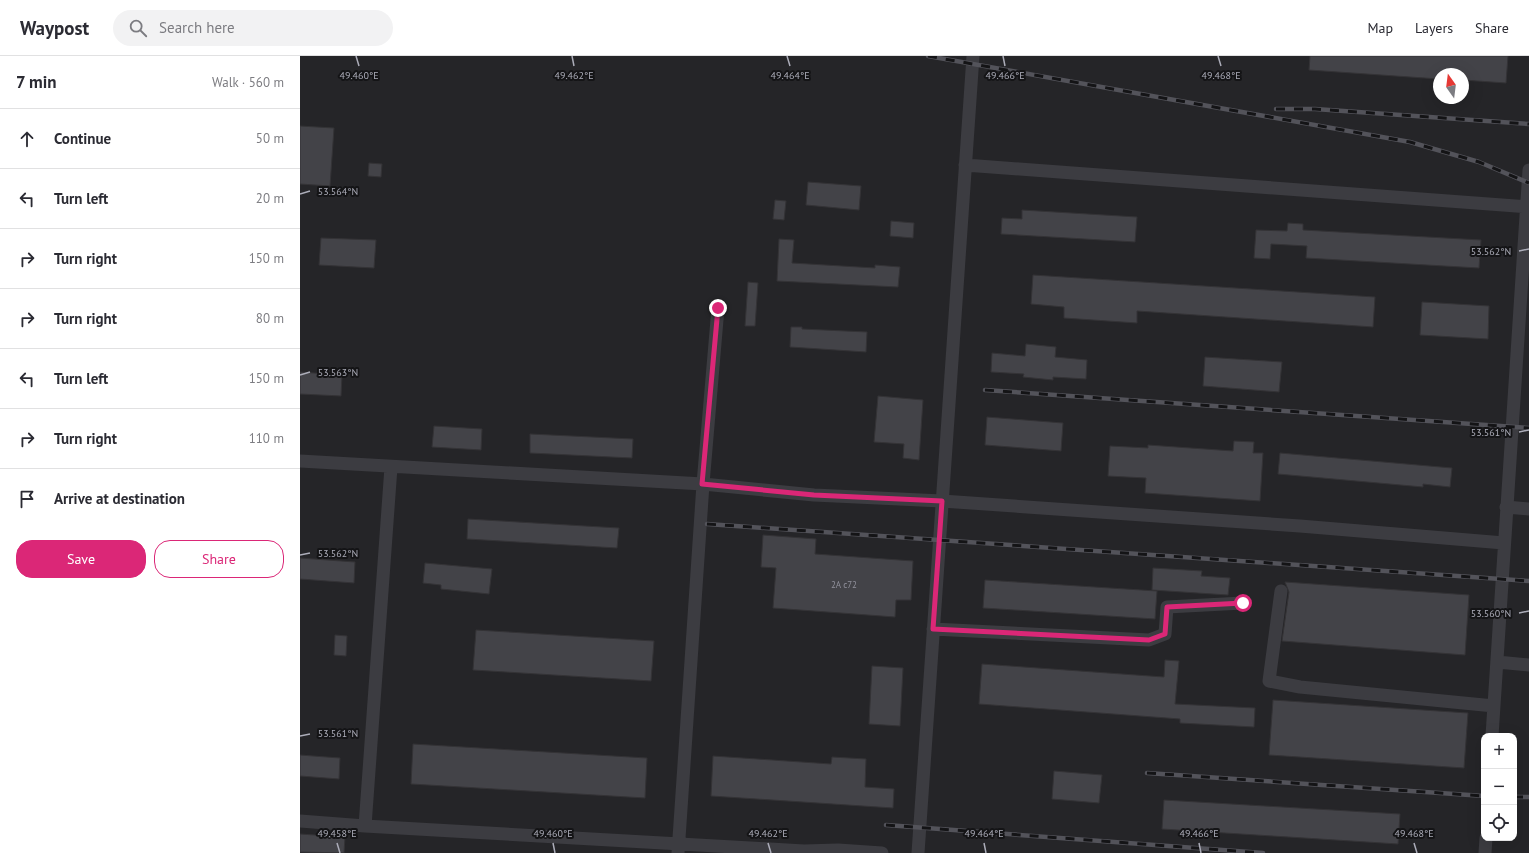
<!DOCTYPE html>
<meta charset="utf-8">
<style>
body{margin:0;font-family:"PT Sans",sans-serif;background:#f2f2f3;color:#2b2b33}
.controls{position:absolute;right:12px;bottom:12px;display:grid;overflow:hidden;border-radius:8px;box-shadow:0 4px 16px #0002}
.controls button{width:36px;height:36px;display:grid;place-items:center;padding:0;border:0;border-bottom:1px solid #e1e1e2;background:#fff;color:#2b2b33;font:20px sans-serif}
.compass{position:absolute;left:1133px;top:12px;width:36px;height:36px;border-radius:50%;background:#fff;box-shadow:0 4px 16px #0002;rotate:346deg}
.stop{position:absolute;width:12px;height:12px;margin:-9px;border:3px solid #db2777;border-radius:50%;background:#fff}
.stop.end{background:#db2777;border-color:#fff;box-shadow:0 1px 4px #0008}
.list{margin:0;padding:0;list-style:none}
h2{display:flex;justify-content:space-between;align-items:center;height:52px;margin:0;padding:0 16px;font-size:17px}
h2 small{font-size:13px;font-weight:400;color:#7c7c81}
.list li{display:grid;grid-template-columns:26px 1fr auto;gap:12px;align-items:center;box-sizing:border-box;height:60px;padding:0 16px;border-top:1px solid #e1e1e2}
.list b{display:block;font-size:15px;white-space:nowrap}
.list em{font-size:13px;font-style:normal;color:#7c7c81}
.actions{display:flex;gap:8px;padding:12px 16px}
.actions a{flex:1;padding:9px 0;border:1px solid #db2777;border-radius:16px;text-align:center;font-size:14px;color:#db2777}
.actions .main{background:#db2777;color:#fff}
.icon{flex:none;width:22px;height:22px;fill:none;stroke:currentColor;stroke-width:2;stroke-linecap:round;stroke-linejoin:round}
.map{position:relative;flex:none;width:1229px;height:797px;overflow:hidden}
header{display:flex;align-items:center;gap:24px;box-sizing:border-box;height:56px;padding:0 20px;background:#fff;border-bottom:1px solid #e1e1e2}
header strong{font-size:19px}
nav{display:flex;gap:22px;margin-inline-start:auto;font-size:14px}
.search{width:280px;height:36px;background:#f2f2f3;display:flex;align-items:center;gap:10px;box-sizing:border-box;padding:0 14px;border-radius:22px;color:#7c7c81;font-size:15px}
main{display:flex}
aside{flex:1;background:#fff}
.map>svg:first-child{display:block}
.built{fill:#252528;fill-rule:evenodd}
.building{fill:#434348;stroke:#343336}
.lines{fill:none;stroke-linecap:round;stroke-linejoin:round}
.minor{stroke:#3c3c41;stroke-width:13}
.rail-casing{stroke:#53535a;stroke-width:4.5}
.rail{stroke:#141416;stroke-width:3;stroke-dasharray:9;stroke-linecap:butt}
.route{stroke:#db2777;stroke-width:5}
.ticks{fill:none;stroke:#acadb9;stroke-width:1.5}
.labels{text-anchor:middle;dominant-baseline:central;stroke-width:4;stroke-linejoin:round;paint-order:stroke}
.number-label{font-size:9px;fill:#92929d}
.ticks-label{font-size:10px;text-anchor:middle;fill:#acadb9;stroke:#141416;stroke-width:4;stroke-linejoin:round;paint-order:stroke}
</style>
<header>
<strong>Waypost</strong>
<div class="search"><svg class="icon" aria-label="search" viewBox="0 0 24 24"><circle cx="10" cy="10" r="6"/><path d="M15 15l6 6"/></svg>Search here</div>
<nav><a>Map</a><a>Layers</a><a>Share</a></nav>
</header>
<main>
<aside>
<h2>7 min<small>Walk · 560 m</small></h2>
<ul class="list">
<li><svg class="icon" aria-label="ahead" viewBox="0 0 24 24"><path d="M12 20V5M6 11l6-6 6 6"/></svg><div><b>Continue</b></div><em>50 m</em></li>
<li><svg class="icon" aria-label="left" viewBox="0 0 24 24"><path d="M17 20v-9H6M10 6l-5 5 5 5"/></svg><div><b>Turn left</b></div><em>20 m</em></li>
<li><svg class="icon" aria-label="right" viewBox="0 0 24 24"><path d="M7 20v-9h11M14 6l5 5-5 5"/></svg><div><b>Turn right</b></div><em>150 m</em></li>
<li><svg class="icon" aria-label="right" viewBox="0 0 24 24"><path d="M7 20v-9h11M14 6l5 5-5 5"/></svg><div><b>Turn right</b></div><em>80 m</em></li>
<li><svg class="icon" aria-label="left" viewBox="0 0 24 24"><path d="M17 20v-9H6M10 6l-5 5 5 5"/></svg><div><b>Turn left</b></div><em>150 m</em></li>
<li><svg class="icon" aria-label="right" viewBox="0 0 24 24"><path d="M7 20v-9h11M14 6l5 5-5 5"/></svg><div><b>Turn right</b></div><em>110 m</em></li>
<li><svg class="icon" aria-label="arrive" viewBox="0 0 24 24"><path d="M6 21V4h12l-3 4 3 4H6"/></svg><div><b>Arrive at destination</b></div></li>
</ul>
<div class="actions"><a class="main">Save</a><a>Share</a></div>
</aside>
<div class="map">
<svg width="1229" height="797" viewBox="0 0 1229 797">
<rect width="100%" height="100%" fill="#19191b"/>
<path class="built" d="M0,0h1229v797h-1229zM1139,18h24v24h-24zM1184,680h30v102h-30z"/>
<path class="building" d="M1010,0h198l-2,27 -43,-3v-6h-24v5l-130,-9z
M0,70l34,2 -4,58 -30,-2z
M69,107l13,1 -1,13 -13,-1z
M508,126l53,4 -2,24 -53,-5z
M475,144l11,1 -2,19 -11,-1z
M722,154l115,7 -2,25 -134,-8 1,-16 20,1z
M591,165l23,2 -1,15 -23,-2z
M988,167l15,1v6l178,10 -2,28 -173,-10 1,-12 -36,-2 -1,15 -16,-1 2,-28 31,1z
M21,182l55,2 -2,28 -55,-3z
M479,183l15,1 -2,23 83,5v-3l25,2 -2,20 -121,-6z
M733,219l342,22 -2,30 -236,-16v12l-73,-5v-11l-33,-3z
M448,226l10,1 -3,43h-10z
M1122,246l67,4 -1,33 -68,-4z
M491,271h11v2l65,3 -1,20 -76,-5z
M726,288l30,3 -1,10 32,3 -1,19 -33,-2v3l-30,-3 1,-3 -33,-2 1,-19 33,3z
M905,301l77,5 -3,30 -76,-6z
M0,316l42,3 -1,21 -41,-2z
M578,340l45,4 -4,60 -16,-2 1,-14 -30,-2z
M687,361l76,6 -2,28 -76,-6z
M134,370l48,3 -1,21 -49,-3z
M230,378l103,5 -1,19 -102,-5z
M934,385l20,1 -1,11h10l-3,48 -115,-8 1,-15 -38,-2 2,-30 38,2v-3l85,6z
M980,397l172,15 -2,19 -27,-3v3l-145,-13z
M168,463l151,9 -2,20 -150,-9z
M463,479l53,4 -1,15 98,7 -2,39h-15l-1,17 -122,-9 3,-40 -15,-1z
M0,502l55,4 -1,21 -54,-4z
M125,507l67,6 -3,25 -48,-5v-4l-18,-2z
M853,512l49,3 -1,5 29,2 -2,17 -76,-5z
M685,524l172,11 -2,28 -172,-11z
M985,526l184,13 -4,60 -183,-14 7,-49z
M176,574l178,11 -3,40 -178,-11z
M35,579l12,1 -1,20 -12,-1z
M865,604l14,1 -4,43 80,4 -1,19 -74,-4v-4l-201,-15 3,-40 182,13z
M572,610l31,2 -3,58 -31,-2z
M973,644l195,13 -4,55 -195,-13z
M113,688l234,14 -2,40 -234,-14z
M0,699l40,3 -1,21 -39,-3z
M413,700l118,8 1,-7 34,2 -1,28 29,2 -1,19 -182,-12z
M754,715l48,4 -3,28 -47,-4z
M864,744l236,14 -2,30 -236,-15z
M0,778l45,3 -1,16 -44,-1z"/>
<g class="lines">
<path class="minor" d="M665,109l564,42
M0,405l403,23 111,11 128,6 358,25 204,17
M1206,451l23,2
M981,535l-12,90 31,6 194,19
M633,573l216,11 16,-6 2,-27 76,-4
M1197,606l32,3
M1192,680l37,-566
M0,765l65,5 439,25 34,-1 44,3
M65,770l26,-359
M378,797l25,-369 15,-176
M618,797l55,-797
M1185,797l1,-15"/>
<g class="rail-casing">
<path id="rail" d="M628,0l482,86 69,20 50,21
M976,53h39l214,15
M685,334l544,38
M407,468l822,57
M847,717l337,23
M1214,741h15
M586,769l377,28"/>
</g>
<use href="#rail" class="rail"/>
</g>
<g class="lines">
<path class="route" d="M418,252l-16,176 112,11 128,6 -9,128 216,11 16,-6 2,-27 76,-4"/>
</g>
<path class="ticks" d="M56,0l3,10M272,0l2,10M487,0l3,10M703,0l2,10M918,0l3,10M0,138l10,-3M1219,195l10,-2M0,319l10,-3M1219,376l10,-2M0,499l10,-2M1219,557l10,-2M0,680l10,-2M37,787l3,10M253,787l2,10M468,787l3,10M684,787l2,10M899,787l2,10M1114,787l3,10"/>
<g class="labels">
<g class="number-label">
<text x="544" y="528">2А с72</text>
</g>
</g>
<g class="ticks-label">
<text x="59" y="23">49.460°E</text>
<text x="274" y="23">49.462°E</text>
<text x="490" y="23">49.464°E</text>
<text x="705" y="23">49.466°E</text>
<text x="921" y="23">49.468°E</text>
<text x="38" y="139">53.564°N</text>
<text x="1191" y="199">53.562°N</text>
<text x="38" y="320">53.563°N</text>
<text x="1191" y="380">53.561°N</text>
<text x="38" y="501">53.562°N</text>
<text x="1191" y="561">53.560°N</text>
<text x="38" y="681">53.561°N</text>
<text x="37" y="781">49.458°E</text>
<text x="253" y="781">49.460°E</text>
<text x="468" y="781">49.462°E</text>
<text x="684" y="781">49.464°E</text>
<text x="899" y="781">49.466°E</text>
<text x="1114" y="781">49.468°E</text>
</g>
</svg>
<div class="controls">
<button>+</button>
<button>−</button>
<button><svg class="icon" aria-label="locate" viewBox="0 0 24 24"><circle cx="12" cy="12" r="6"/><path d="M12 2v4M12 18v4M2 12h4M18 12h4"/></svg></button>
</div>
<svg class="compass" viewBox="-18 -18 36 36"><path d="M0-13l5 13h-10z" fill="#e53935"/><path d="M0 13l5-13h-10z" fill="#7c7c81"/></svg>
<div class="stop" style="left:943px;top:547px"></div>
<div class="stop end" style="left:418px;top:252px"></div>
</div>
</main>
